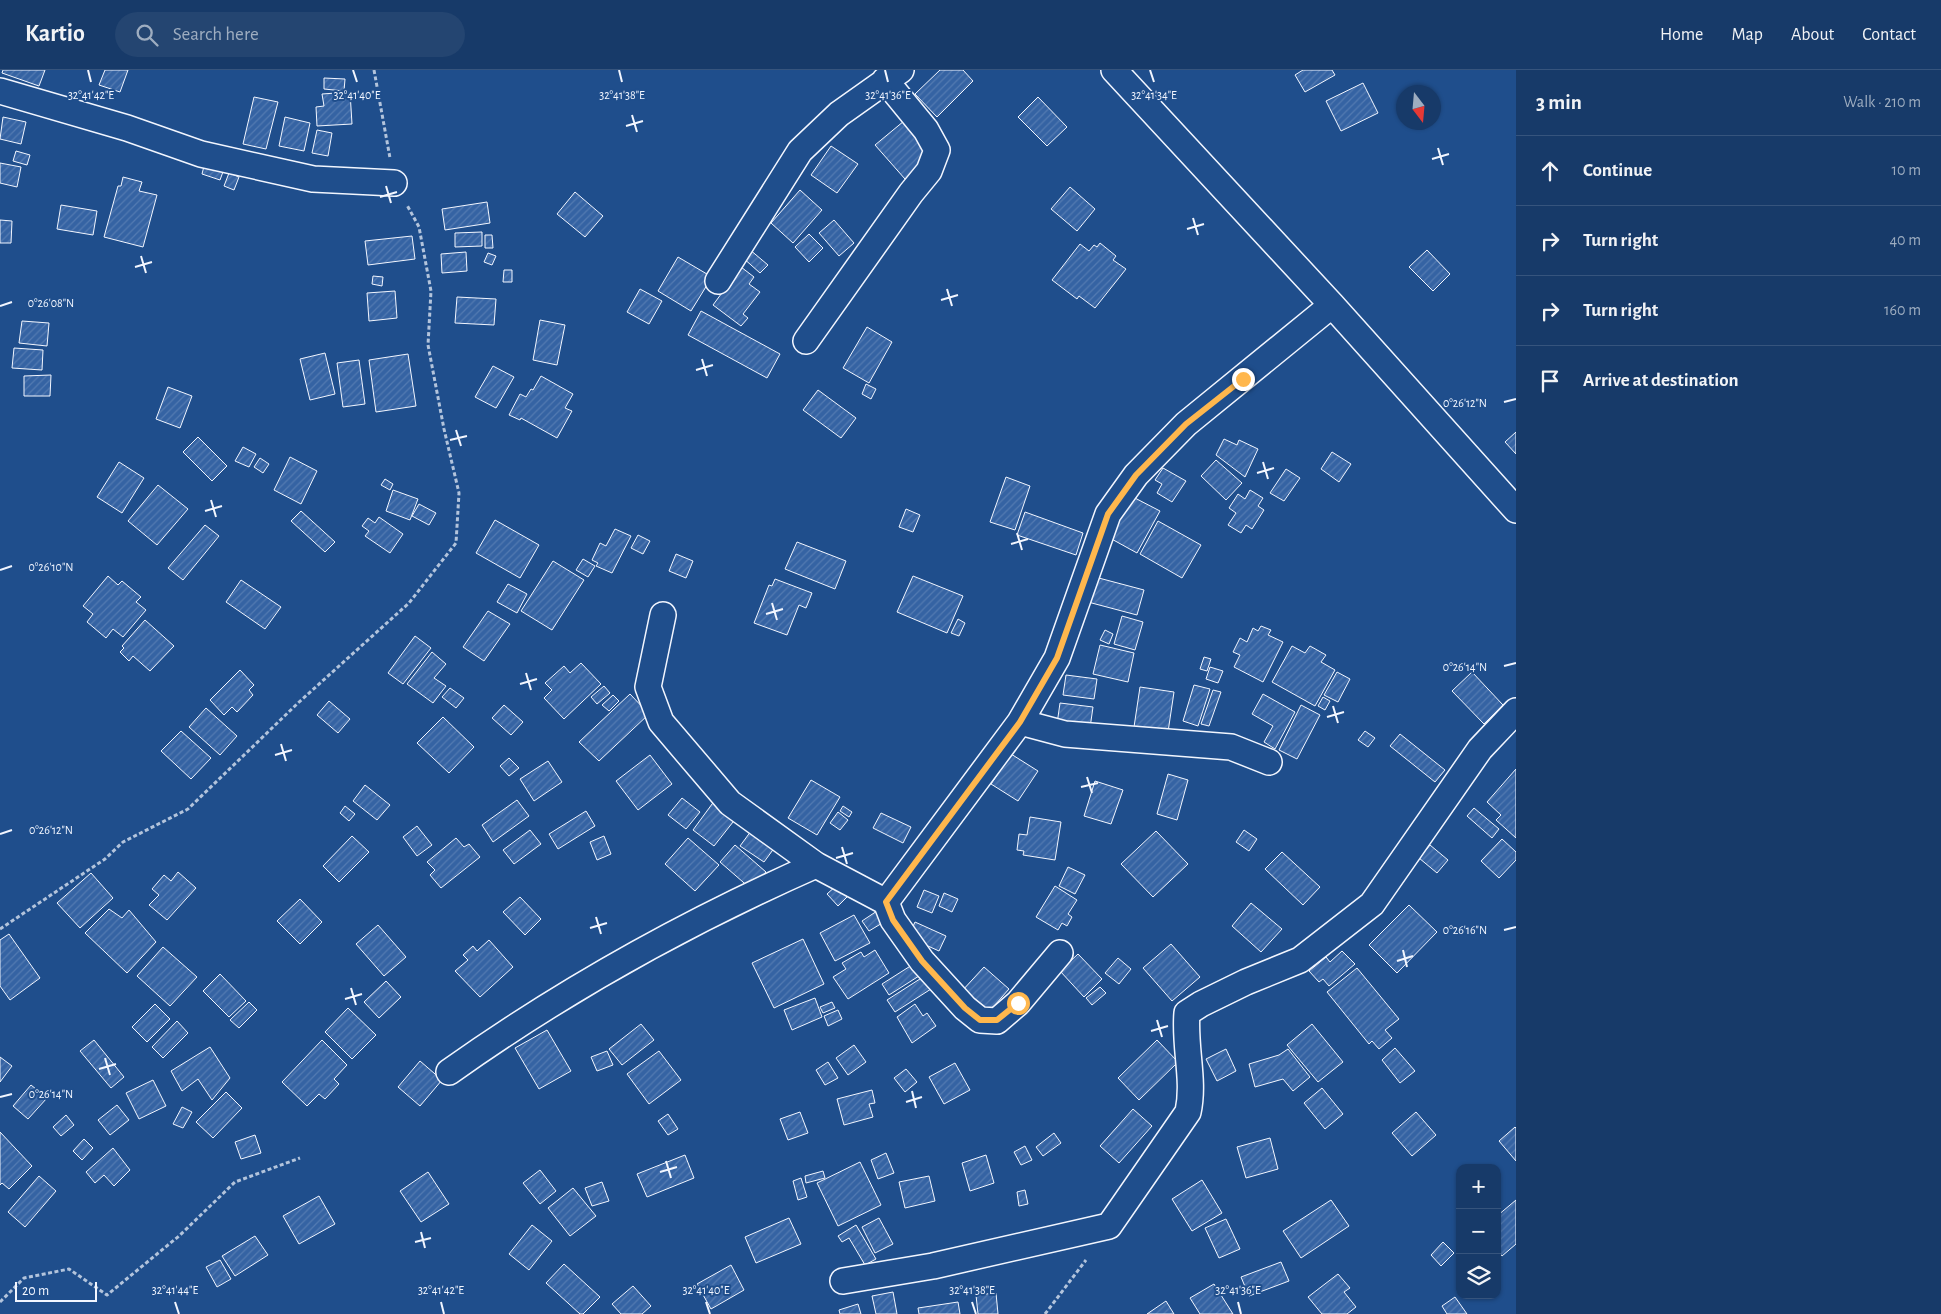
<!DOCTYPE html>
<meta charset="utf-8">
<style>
body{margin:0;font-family:"Alegreya Sans",sans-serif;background:#244571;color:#f1f3f6}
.controls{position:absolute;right:15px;bottom:15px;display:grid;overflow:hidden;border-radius:10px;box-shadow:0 1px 4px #0004}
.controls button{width:45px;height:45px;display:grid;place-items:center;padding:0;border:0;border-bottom:1px solid #36547d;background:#173a69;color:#f1f3f6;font:25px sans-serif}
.compass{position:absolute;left:1396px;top:15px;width:45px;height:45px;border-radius:50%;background:#173a69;box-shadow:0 1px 4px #0004;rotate:164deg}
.scale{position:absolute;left:15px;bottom:12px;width:82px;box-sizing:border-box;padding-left:5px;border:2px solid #f2f6ff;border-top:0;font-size:14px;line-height:18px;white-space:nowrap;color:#f2f6ff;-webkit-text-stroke:4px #1f4e8c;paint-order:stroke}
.stop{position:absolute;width:15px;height:15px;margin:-11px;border:4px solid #ffb74d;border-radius:50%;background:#fff}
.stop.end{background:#ffb74d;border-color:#fff;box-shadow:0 1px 5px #0008}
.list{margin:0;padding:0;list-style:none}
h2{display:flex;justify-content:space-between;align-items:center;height:65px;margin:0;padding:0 20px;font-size:21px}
h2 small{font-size:16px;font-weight:400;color:#9eadc0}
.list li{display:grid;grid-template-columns:32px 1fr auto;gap:15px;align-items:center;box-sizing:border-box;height:70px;padding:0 20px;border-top:1px solid #36547d}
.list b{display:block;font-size:19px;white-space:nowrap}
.list em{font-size:16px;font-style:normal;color:#9eadc0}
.icon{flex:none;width:28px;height:28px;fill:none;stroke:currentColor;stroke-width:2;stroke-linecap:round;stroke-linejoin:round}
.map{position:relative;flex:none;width:1516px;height:1244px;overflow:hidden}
header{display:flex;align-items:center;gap:30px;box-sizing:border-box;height:70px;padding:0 25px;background:#173a69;border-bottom:1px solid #36547d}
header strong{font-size:24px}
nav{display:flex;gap:28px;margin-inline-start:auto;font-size:18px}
.search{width:350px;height:45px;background:#244571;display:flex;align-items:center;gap:12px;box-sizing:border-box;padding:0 18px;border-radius:28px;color:#9eadc0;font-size:19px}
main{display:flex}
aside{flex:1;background:#173a69}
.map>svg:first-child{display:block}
.building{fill:url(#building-hatch);stroke:#f2f6ff}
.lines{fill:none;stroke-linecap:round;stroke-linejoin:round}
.street-casing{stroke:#f2f6ff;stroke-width:28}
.path{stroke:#b3c4dc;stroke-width:3;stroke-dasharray:4 2.5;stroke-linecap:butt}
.street{stroke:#1f4e8c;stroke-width:25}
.route{stroke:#ffb74d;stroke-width:6}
.ticks{fill:none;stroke:#f2f6ff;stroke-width:2}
.ticks-label{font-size:12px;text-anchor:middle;fill:#f2f6ff;stroke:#1f4e8c;stroke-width:4;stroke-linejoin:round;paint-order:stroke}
</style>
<header>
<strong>Kartio</strong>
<div class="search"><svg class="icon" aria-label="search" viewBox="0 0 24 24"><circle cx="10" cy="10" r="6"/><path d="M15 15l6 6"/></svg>Search here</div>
<nav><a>Home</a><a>Map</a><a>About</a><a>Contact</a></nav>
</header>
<main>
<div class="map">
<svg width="1516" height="1244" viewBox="0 0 1516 1244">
<defs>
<pattern id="building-hatch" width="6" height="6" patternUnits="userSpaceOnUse" patternTransform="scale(1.25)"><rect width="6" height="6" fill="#3563a3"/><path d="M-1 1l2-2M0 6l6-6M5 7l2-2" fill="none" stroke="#537ab1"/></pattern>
</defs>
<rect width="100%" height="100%" fill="#1f4e8c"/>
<path class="building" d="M3,0h42l-6,16 -37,-13z
M105,0h23l-8,22 -21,-7z
M940,0h23l10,11 -36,36 -22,-23z
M1303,0h29l3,5 -30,17 -10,-17z
M324,8l21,1 -1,12 -20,-2z
M1363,13l15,30 -37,18 -15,-30z
M350,22l2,32 -35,2 -1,-19 8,-1 -2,-12z
M254,27l24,5 -12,47 -23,-5z
M1038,27l29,30 -20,19 -29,-29z
M3,47l23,5 -5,22 -21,-5z
M285,47l25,6 -6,28 -25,-5z
M904,51l29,34 -28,24 -30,-34z
M317,60l15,3 -4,23 -16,-3z
M831,76l27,18 -21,29 -26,-18z
M16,81l14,4 -3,10 -14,-4z
M205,92l19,7 -4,11 -18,-6z
M0,93l21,4 -4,20 -17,-4z
M229,103l10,4 -5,13 -10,-4z
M123,107l19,5 -3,9 18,4 -14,52 -39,-10 14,-51h3z
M1070,117l25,22 -18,22 -26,-22z
M800,120l22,20 -29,33 -22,-20z
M575,122l28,24 -18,21 -28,-23z
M487,132l3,21 -45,7 -3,-21z
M61,135l36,6 -4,24 -36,-6z
M0,150l12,1 -1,22h-11z
M834,150l20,23 -15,13 -20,-23z
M482,162v14l-27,1v-14z
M809,164l14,14 -14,14 -14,-15z
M485,165h7l1,13h-8z
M412,166l3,23 -47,6 -3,-24z
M1100,173l16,13 -3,4 13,9 -31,39 -16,-12 -2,3 -25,-19 28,-36 9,7 5,-6 3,2z
M749,179l19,16 -8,8 -18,-16z
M1427,180l23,24 -17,17 -24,-24z
M466,182l1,19 -25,2 -1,-19z
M488,183l8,3 -4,9 -8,-3z
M678,187l34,20 -21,34 -33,-20z
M741,197l13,10 -5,7 11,8 -17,22 5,4 -7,8 -28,-21z
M504,200h8v12h-9z
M373,206l10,1 -1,9 -10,-2z
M640,219l22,12 -13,23 -22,-12z
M395,221l2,27 -28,3 -2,-28z
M457,227l39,2 -2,26 -39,-2z
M701,241l79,43 -13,24 -79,-43z
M540,250l25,5 -8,40 -24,-5z
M22,251l27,2 -2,23 -28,-3z
M867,257l25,15 -23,41 -26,-15z
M14,278l29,2 -1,20 -30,-2z
M325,283l10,41 -25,6 -10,-41z
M408,284l8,52 -40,6 -7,-52z
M359,290l6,44 -22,3 -6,-44z
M493,296l21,11 -18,31 -21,-11z
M51,305l-1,21h-26v-20z
M541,306l32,18 -8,14 7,3 -15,27 -36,-20 -1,2 -11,-5 11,-21 6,3 5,-8 2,1z
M866,314l10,5 -5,10 -9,-5z
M168,317l24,9 -12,32 -24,-9z
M818,320l38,28 -15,20 -38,-28z
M1516,362v22l-11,-12z
M198,367l29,29 -15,15 -29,-29z
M1224,369l13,6 2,-5 19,9 -13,28 -29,-22z
M243,377l13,7 -7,13 -14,-6z
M1332,382l19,12 -12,18 -18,-13z
M290,387l27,14 -16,33 -27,-14z
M260,388l9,6 -6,9 -9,-6z
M1216,390l26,23 -16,17 -25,-24z
M119,392l25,16 -22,35 -25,-16z
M1163,398l23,13 -14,21 -15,-9 5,-9 -7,-4z
M1286,399l14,9 -16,23 -14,-8z
M1006,407l24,9 -15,44 -25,-8z
M385,409l8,5 -3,6 -9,-5z
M158,415l30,24 -31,36 -29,-24z
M393,420l25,9 -8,21 -24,-9z
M1250,420l13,8 -5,8 6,4 -12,19 -6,-4 -5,8 -13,-8 8,-12 -7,-5 9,-14 7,5z
M1131,426l29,15 -23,42 -29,-16z
M419,434l17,9 -7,12 -17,-9z
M906,439l14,6 -7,17 -14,-5z
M301,441l34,31 -10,10 -34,-31z
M1025,442l58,21 -7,22 -59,-20z
M379,447l24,17 -13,19 -25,-17 4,-5 -7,-5 6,-8 7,5z
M495,450l44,25 -19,33 -44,-25z
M1158,451l43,24 -19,33 -42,-24z
M205,455l14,11 -36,44 -15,-12z
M615,459l16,7 -19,37 -16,-7 2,-3 -6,-3 8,-17 6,3z
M638,465l12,6 -7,13 -12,-6z
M797,472l49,19 -11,28 -50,-20z
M676,484l17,7 -7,17 -17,-7z
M583,489l12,7 -7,11 -12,-7z
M553,491l31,19 -32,50 -31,-19z
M108,506l10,9 4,-4 19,16 -5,5 10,8 -23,27 -10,-8 -7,9 -19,-16 6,-8 -10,-8z
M913,506l50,20 -16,37 -50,-21z
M1095,507l49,13 -7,25 -49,-13z
M775,509l37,14 -6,15 -7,-3 -12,30 -33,-12 15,-38 3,1z
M241,510l40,27 -16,22 -39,-27z
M508,514l19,10 -10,19 -20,-11z
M488,541l22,13 -26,37 -21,-14z
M1122,546l21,6 -8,28 -21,-6z
M958,549l7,4 -6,13 -8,-3z
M145,550l29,26 -24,25 -17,-15 -4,5 -9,-9 4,-4 -2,-2z
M1261,556l10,4 -3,5 15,7 -20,40 -29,-15 6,-12 -7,-3 7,-14 7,4 6,-14 5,3z
M1105,560l8,4 -4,10 -9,-4z
M415,566l16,12 -28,36 -15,-11z
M1100,575l34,8 -6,29 -35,-8z
M1292,576l13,7 5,-7 16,9 -5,7 14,8 -20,36 -43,-24z
M432,582l14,12 -12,14 12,8 -13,17 -26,-19z
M1204,587l7,2 -4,12 -7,-2z
M581,593l20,21 -37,35 -20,-21 8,-8 -7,-7 19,-17 6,7z
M1210,597l13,4 -5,12 -12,-4z
M240,600l14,15 -5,5 4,5 -16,17 -5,-5 -8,8 -14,-15z
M1337,602l13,7 -12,23 -14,-7z
M1472,602l31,33 -19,19 -32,-33z
M1066,605l31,4 -3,20 -31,-4z
M1194,615l16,4 -12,37 -15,-5z
M604,616l6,7 -13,11 -6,-7z
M1140,617l34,5 -6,40 -34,-5z
M450,618l14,10 -8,10 -14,-11z
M1213,620l8,2 -12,34 -8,-2z
M630,624l19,20 -50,47 -20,-19z
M1263,624l32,18 -20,37 -11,-7 9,-16 -21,-12z
M613,625l6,6 -10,10 -7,-6z
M1323,627l7,4 -5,9 -7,-4z
M329,631l21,18 -12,14 -21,-18z
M1060,633l33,4 -3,21 -33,-4z
M504,635l19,17 -12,13 -19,-17z
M1301,635l19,10 -23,44 -18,-9z
M206,638l31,28 -17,19 -31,-28z
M443,647l31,30 -25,26 -32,-30z
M181,661l30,27 -20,21 -30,-28z
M1365,661l10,7 -7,9 -10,-7z
M1400,664l45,36 -10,12 -45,-36z
M1011,684l27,17 -20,30 -27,-17z
M650,685l22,29 -34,26 -22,-29z
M509,688l10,10 -10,8 -9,-10z
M548,691l14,21 -28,19 -14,-22z
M1516,699v69l-20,-18 5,-5 -14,-13z
M1168,704l20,6 -11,40 -20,-6z
M811,710l29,17 -23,38 -29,-17z
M1095,711l28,9 -12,34 -27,-8z
M365,715l25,20 -13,15 -24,-19z
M682,728l18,14 -14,17 -18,-14z
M517,730l12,16 -36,26 -11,-17z
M715,730l22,17 -23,29 -21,-16z
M345,736l10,8 -6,7 -9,-8z
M843,736l9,6 -3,5 -9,-6z
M1474,738l25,21 -7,9 -25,-22z
M586,741l9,15 -37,23 -9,-15z
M838,742l10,8 -8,10 -10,-7z
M881,743l30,14 -8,16 -30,-15z
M1030,747l31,5 -6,38 -32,-5 1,-4 -7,-1 2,-16 8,1z
M417,756l15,19 -15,11 -14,-19z
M530,760l11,14 -27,20 -11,-14z
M1244,760l13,9 -8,12 -13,-9z
M751,761l24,16 -11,15 -24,-16z
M1156,761l32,33 -35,33 -32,-33z
M352,766l17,16 -30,30 -16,-16z
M604,766l7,18 -14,6 -7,-18z
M456,768l8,9 5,-3 11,13 -39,31 -11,-13 5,-5 -8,-8z
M688,768l31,27 -24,26 -30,-27z
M1502,769l14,13v8l-17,18 -18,-17z
M735,775l31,27 -15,17 -31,-27z
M1430,775l18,15 -11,13 -18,-15z
M1282,782l38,35 -17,18 -38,-36z
M1068,797l17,8 -10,19 -16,-8z
M178,802l18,16 -29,32 -18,-15 10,-10 -7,-6 12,-14 7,6z
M91,803l22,25 -33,30 -23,-25z
M837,815l10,12 -9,9 -11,-12z
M1055,816l22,14 -9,14 4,3 -5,9 -5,-3 -4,7 -22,-13z
M924,820l15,6 -7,17 -15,-6z
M944,823l14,6 -6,13 -13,-6z
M520,827l21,22 -16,16 -22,-23z
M300,829l22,23 -22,22 -23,-23z
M1251,833l31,26 -21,23 -29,-26z
M1409,835l28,27 -40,41 -28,-28z
M109,839l13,9 7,-8 27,32 -29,31 -42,-40z
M877,841l7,11 -15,9 -7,-10z
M854,845l16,28 -35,18 -15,-28z
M915,852l31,14 -7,15 -31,-14z
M378,855l28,32 -22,19 -28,-32z
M9,864l31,44 -30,22 -10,-14v-46z
M803,869l21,45 -50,24 -22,-45z
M489,870l24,27 -33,30 -25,-26 13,-11 -5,-5 10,-9 4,5z
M1171,874l29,33 -28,24 -29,-33z
M163,877l34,30 -27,29 -33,-30z
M875,880l14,23 -41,26 -15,-22 13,-8 -4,-6 19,-11 3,5z
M1342,881l13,13 -26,22 -6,-7 -4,3 -10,-11 17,-14 4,5z
M1078,884l24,25 -18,18 -24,-26z
M1118,888l13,11 -12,15 -14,-11z
M912,895l7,11 -30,19 -7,-11z
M984,897l25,22 -22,25 -26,-22z
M1357,898l42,51 -14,11 7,8 -13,11 -7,-8 -3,3 -42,-52z
M220,904l26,27 -17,16 -26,-26z
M923,907l8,12 -36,23 -8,-12z
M386,911l15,16 -22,21 -15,-16z
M1100,917l6,6 -14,12 -6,-7z
M815,928l7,19 -30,13 -8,-20z
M249,932l8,8 -18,18 -9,-8z
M832,932l3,6 -12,5 -3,-6z
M155,934l15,15 -23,23 -15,-15z
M915,934l8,12 4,-3 9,13 -24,17 -15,-26z
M348,938l28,27 -24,24 -27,-27z
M838,940l4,9 -14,7 -4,-10z
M177,951l11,12 -25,25 -11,-11z
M641,954l13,16 -32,25 -13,-16z
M1312,954l31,38 -25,20 -31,-37z
M547,960l24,41 -32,18 -24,-41z
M94,970l30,37 -13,11 -31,-37z
M322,970l25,25 -13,14 5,5 -14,15 -6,-5 -12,12 -25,-24z
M1157,970l21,22 -39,38 -21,-22z
M854,975l12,17 -18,13 -12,-17z
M210,977l20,31 -18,22 -14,-21 -16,12 -11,-20z
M1395,978l20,23 -15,12 -18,-23z
M1226,979l10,22 -19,10 -11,-22z
M1288,979l22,28 -17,14 -10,-12 -28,8 -6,-23 30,-9z
M607,981l6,14 -16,6 -6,-14z
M659,981l22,29 -32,24 -22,-30z
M0,987l12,9 -12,16z
M420,991l22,19 -22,26 -22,-19z
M828,992l10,16 -13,7 -9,-15z
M955,993l15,27 -26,14 -15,-27z
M906,999l11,13 -12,10 -11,-14z
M153,1010l13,26 -27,13 -13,-26z
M31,1015l16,13 -19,21 -15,-13z
M1322,1018l21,26 -18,15 -21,-26z
M872,1020l3,13 -6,1 4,13 -29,8 -7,-26z
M226,1022l16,16 -29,30 -17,-16z
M117,1035l12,15 -19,15 -12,-15z
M182,1037l10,5 -9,16 -10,-4z
M1133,1039l19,17 -33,37 -19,-17z
M800,1042l8,21 -20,7 -8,-21z
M1416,1042l20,23 -24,21 -20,-23z
M668,1044l10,15 -10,6 -10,-14z
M66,1045l8,10 -13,11 -8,-9z
M1515,1057l1,1v33l-17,-20z
M0,1062l32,34 -23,23 -7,-6 -2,2z
M1054,1063l7,10 -18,13 -7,-9z
M255,1065l6,18 -20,6 -6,-17z
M1270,1068l8,31 -32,9 -9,-31z
M84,1069l9,9 -11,12 -9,-9z
M1025,1076l7,14 -11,5 -7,-13z
M113,1078l17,22 -16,16 -10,-11 -9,8 -9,-11z
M886,1083l8,20 -16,6 -7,-19z
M685,1085l9,23 -47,19 -10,-23z
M986,1085l8,28 -24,8 -8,-28z
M860,1092l21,43 -43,21 -21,-43z
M540,1100l16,21 -16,13 -17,-21z
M823,1101l2,7 -19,5 -1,-7z
M428,1102l21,32 -28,18 -21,-31z
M39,1106l17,15 -31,36 -17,-15z
M929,1106l6,25 -30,7 -6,-26z
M801,1108l6,19 -9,3 -5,-19z
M1202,1110l20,33 -30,18 -20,-32z
M602,1112l7,19 -17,5 -7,-18z
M573,1118l23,28 -26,20 -22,-28z
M1025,1120l3,14 -9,2 -2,-14z
M319,1126l16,28 -36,20 -16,-28z
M1331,1130l18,26 -48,32 -18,-27z
M1516,1130v44l-14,12 -5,-6v-34z
M789,1148l12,26 -45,19 -11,-26z
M879,1148l14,26 -18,9 -13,-26z
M1226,1149l14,30 -21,9 -14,-30z
M532,1155l20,16 -23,29 -20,-16z
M856,1155l20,34 -11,6 -16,-27 -7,4 -4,-6z
M255,1166l13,19 -33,21 -13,-20z
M1443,1172l11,11 -13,13 -10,-11z
M220,1190l11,19 -14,8 -11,-20z
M1281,1192l8,19 -40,15 -8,-19z
M564,1194l36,33 -17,17h-3l-34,-31z
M731,1195l13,25 -33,19 -14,-25z
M1338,1204l12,14 -6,4 12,15 -9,7h-25l-14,-17z
M1214,1214l19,30h-33l-10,-16z
M633,1216l18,20 -9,8h-21l-9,-10z
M893,1222l4,22h-21l-4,-18z
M996,1223l2,21h-20l-2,-19z
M1455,1227l12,17h-20l-5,-8z
M1166,1231l8,13h-27z
M958,1232l2,12h-41l-1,-6z
M858,1234l3,10h-21l-1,-4z"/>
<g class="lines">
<g class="street-casing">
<path id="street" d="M1114,0l218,235 184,205
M0,21l127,37 74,26 112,25 81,4
M718,211l82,-130 39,-37 62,-44
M806,271l105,-148 18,-22 8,-21 -11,-20 -41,-50
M663,545l-15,72 13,35 69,81 86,62 70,37
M1020,652l45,12 166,13 38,15
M1060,883l-42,50 -21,18 -17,-1 -15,-12 -43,-47 -29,-41 -7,-18 134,-180 37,-64 51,-144 28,-39 50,-51 146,-119
M449,1002c114,-81 238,-150 367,-207
M843,1211l90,-15 176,-40 79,-114c7,-32 -4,-65 -1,-99l14,-9 45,-22 54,-22 72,-56 108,-155 36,-38"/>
</g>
<path class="path" d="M374,0l16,88
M0,859l105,-70 18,-17 65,-33 110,-106 111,-100 47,-60 3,-50 -15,-64 -16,-84 3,-54 -12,-64 -12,-22
M0,1232l24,-24 45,-9 38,26 72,-59 56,-54 65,-24
M1045,1244l41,-54"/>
<use href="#street" class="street"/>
</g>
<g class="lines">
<path class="route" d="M1018,933l-21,17h-17l-15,-12 -43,-47 -29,-41 -7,-18 134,-180 37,-64 51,-144 28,-39 50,-51 57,-45"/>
</g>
<path class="ticks" d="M88,0l3,12M353,0l4,12M619,0l3,12M885,0l3,12M1150,0l4,12M632,45l5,17M626,56l17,-5M1438,78l5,17M1432,89l17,-5M386,116l5,17M380,127l17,-5M1193,148l5,17M1187,159l17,-5M141,186l5,17M135,197l17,-5M947,219l5,17M941,230l17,-5M0,236l12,-4M702,289l5,17M696,300l17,-5M1504,332l12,-3M456,360l5,16M450,370l17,-4M1263,392l5,17M1257,403l17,-5M211,430l5,17M205,441l17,-5M1017,463l5,17M1011,474l17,-5M0,500l12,-4M772,533l5,17M766,544l17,-5M1504,596l12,-3M526,603l5,17M520,614l17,-5M1333,636l5,17M1327,647l17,-5M281,674l5,17M275,685l17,-5M1087,707l5,16M1081,717l17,-4M0,764l12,-4M842,777l5,17M836,788l17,-5M596,847l5,17M590,858l17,-5M1504,860l12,-3M1403,880l4,17M1397,891l16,-5M351,918l5,17M345,929l17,-5M1157,950l5,17M1151,961l17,-5M105,988l5,17M99,999l17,-5M912,1021l4,17M0,1027l12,-3M906,1032l16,-5M666,1091l5,17M660,1102l17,-5M421,1162l4,16M415,1172l16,-4M175,1232l4,12M441,1232l3,12M706,1232l4,12M972,1232l4,12M1238,1232l3,12"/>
<g class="ticks-label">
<text x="91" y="29">32°41'42"E</text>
<text x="357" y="29">32°41'40"E</text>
<text x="622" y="29">32°41'38"E</text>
<text x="888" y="29">32°41'36"E</text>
<text x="1154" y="29">32°41'34"E</text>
<text x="51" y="237">0°26'08"N</text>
<text x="1465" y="337">0°26'12"N</text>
<text x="51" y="501">0°26'10"N</text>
<text x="1465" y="601">0°26'14"N</text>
<text x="51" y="764">0°26'12"N</text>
<text x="1465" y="864">0°26'16"N</text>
<text x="51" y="1028">0°26'14"N</text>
<text x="175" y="1224">32°41'44"E</text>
<text x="441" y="1224">32°41'42"E</text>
<text x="706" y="1224">32°41'40"E</text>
<text x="972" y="1224">32°41'38"E</text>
<text x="1238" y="1224">32°41'36"E</text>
</g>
</svg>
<div class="controls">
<button>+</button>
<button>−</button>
<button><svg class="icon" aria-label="layers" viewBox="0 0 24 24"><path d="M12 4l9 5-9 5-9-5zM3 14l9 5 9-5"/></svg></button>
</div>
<svg class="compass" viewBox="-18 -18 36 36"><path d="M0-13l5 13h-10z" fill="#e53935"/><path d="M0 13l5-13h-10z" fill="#9eadc0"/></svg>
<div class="scale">20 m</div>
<div class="stop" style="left:1018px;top:933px"></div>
<div class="stop end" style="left:1243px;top:309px"></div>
</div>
<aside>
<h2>3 min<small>Walk · 210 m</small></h2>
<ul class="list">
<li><svg class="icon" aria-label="ahead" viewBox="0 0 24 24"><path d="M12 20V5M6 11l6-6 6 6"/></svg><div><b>Continue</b></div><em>10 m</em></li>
<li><svg class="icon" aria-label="right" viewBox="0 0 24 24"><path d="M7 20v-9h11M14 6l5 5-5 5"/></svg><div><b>Turn right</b></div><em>40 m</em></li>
<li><svg class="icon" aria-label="right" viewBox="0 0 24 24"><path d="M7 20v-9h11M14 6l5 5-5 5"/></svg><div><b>Turn right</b></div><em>160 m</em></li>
<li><svg class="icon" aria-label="arrive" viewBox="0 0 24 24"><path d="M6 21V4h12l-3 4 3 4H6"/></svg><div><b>Arrive at destination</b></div></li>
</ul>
</aside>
</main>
